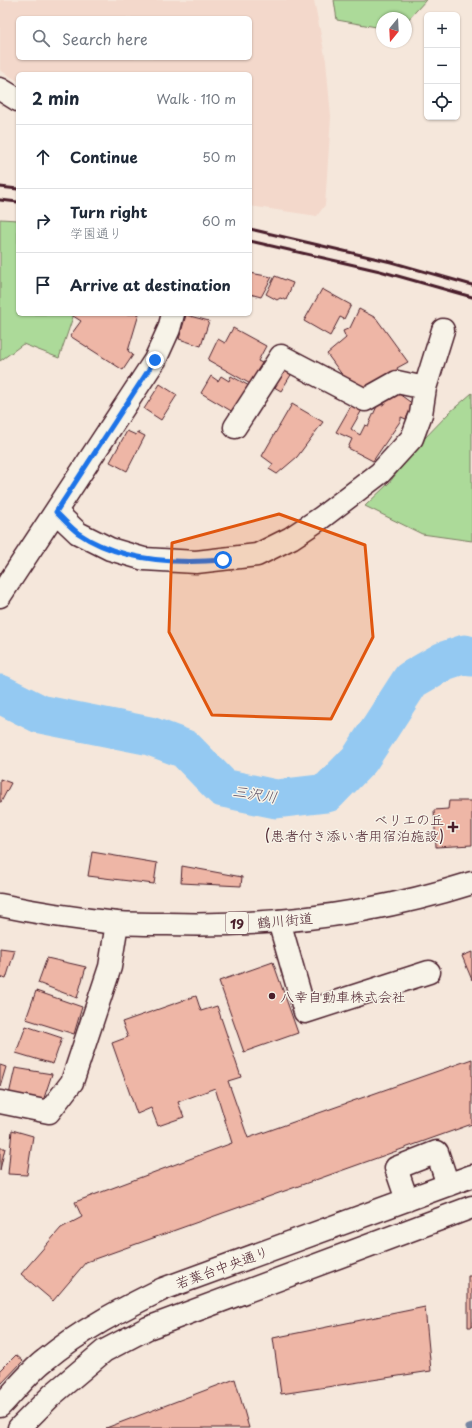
<!DOCTYPE html>
<meta charset="utf-8">
<style>
body{margin:0;font-family:"Playpen Sans","Klee One",sans-serif;background:#f6f6f7;color:#1f2937}
.controls{position:absolute;right:12px;top:12px;display:grid;overflow:hidden;border-radius:6px;box-shadow:0 1px 3px #0004}
.controls button{width:36px;height:36px;display:grid;place-items:center;padding:0;border:0;border-bottom:1px solid #e0e1e3;background:#fff;color:#1f2937;font:20px sans-serif}
.compass{position:absolute;left:376px;top:12px;width:36px;height:36px;border-radius:50%;background:#fff;box-shadow:0 1px 3px #0004;rotate:198deg}
.stop{position:absolute;width:12px;height:12px;margin:-9px;border:3px solid #1a73e8;border-radius:50%;background:#fff}
.stop.end{background:#1a73e8;border-color:#fff;box-shadow:0 1px 4px #0008}
.list{margin:0;padding:0;list-style:none}
h2{display:flex;justify-content:space-between;align-items:center;height:52px;margin:0;padding:0 16px;font-size:17px}
h2 small{font-size:13px;font-weight:400;color:#747a83}
.list li{display:grid;grid-template-columns:26px 1fr auto;gap:12px;align-items:center;box-sizing:border-box;height:64px;padding:0 16px;border-top:1px solid #e0e1e3}
.list b{display:block;font-size:15px;white-space:nowrap}
.list p{margin:0;font-size:13px;white-space:nowrap;color:#747a83}
.list em{font-size:13px;font-style:normal;color:#747a83}
.icon{flex:none;width:22px;height:22px;fill:none;stroke:currentColor;stroke-width:2;stroke-linecap:round;stroke-linejoin:round}
.map{position:relative;flex:none;width:472px;height:1428px;overflow:hidden}
.search{position:absolute;background:#fff;box-shadow:0 1px 3px #0004;left:16px;top:16px;width:236px;height:44px;display:flex;align-items:center;gap:10px;box-sizing:border-box;padding:0 14px;border-radius:6px;color:#747a83;font-size:15px}
.panel{position:absolute;background:#fff;box-shadow:0 1px 3px #0004;left:16px;top:72px;width:236px;height:244px;border-radius:6px}
.map>svg:first-child{display:block}
.built{fill:#f3d8cb;fill-rule:evenodd}
.green{fill:#acda99;stroke:#7b7c62}
.lines{fill:none;stroke-linecap:round;stroke-linejoin:round}
.stream{stroke:#7685a2;stroke-width:7}
.river{stroke:#94c9f2;stroke-width:39}
.building{fill:#eeb6a6;stroke:#4a1f2b}
.minor-casing{stroke:#4a1f2b;stroke-width:25}
.major-casing{stroke:#4a1f2b;stroke-width:25}
.minor{stroke:#f7f3e8;stroke-width:22}
.major{stroke:#f7f3e8;stroke-width:22}
.rail{stroke:#4a1f2b;stroke-width:3}
.route{stroke:#1a73e8;stroke-width:5}
.marked{fill:#e0560e;fill-opacity:0.2;stroke:#e0560e;stroke-width:3;stroke-linejoin:round}
.poi-dot{fill:#4a1f2b;stroke:#f7f3e8;stroke-width:1.5}
.labels{text-anchor:middle;dominant-baseline:central;stroke-width:3;stroke-linejoin:round;paint-order:stroke}
.shield{fill:#f7f3e8;stroke:#7e5f64;stroke-width:1}
.shield-label{font-size:13px;font-weight:bold;fill:#4a1f2b}
.poi-label{font-size:14px;fill:#4a1f2b;stroke:#f7f3e8;text-anchor:end}
.street-label{font-size:14px;fill:#4a1f2b;stroke:#f7f3e8}
.water-label{font-size:15px;font-style:italic;fill:#605267;stroke:#f7f3e8}
</style>
<div class="map">
<svg width="472" height="1428" viewBox="0 0 472 1428">
<rect width="100%" height="100%" fill="#f5e7db"/>
<filter id="ink" filterUnits="userSpaceOnUse"><feTurbulence type="fractalNoise" baseFrequency=".025" numOctaves="2"/><feDisplacementMap in="SourceGraphic" scale="8" xChannelSelector="R" yChannelSelector="G"/><feConvolveMatrix kernelMatrix="1 2 1 2 8 2 1 2 1" color-interpolation-filters="sRGB"/></filter>
<g filter="url(#ink)">
<path class="built" d="M0,0h314l12,61 5,56 -6,88 -8,11 -67,-10v-132h-232v7l-18,-11zM18,18h232v40h-232z"/>
<path class="green" d="M334,0h92l-20,22v-4h-24v10l-45,-8z
M0,219l18,1v94h56l-15,44 -36,-14 -23,17z
M472,393v148l-50,-7 -57,-28 24,-23 31,-40 30,-31z"/>
<g class="lines">
<path class="stream" d="M469,1428l3,-1"/>
<path class="river" d="M0,694l40,20 110,22 35,13 38,39 53,11 51,-6 33,-34 51,-79 33,-19 21,-7 7,3"/>
</g>
<path class="building" d="M250,273l22,4 -11,20 -11,-3z
M275,276l18,7 -7,17 -6,-2 -3,2 -11,-6z
M322,289l29,16 -7,14 -4,-2 -10,19 -26,-15z
M359,309l17,9 32,44 -11,6 3,6 -32,19 -24,-13 -1,-4 -16,-22 19,-16 -3,-7 7,-3z
M139,314l-11,37 5,4 -10,15 -53,-34 11,-15 -11,-7z
M186,315l23,6 -8,25 -22,-7z
M233,328l33,18 -8,15 8,4 -12,21 -46,-26 10,-21 7,4z
M282,362l12,8 -13,21 -12,-7z
M211,376l7,5 3,-5 8,5 2,-5 22,12 -15,27 -37,-22z
M160,384l17,11 -16,25 -17,-11z
M392,389l21,15 -7,15 -5,-2v3l-28,41 -25,-13 4,-9 -16,-7 16,-28 10,6 -11,19 9,6 5,-10 3,1 10,-22 5,1z
M292,404l31,18 -26,35 -20,17 -8,-5 4,-5 -11,-8z
M127,431l9,4 1,-3 8,4 -18,35 -17,-9z
M0,779l11,4 -10,19h-1z
M449,801h23v44l-36,2 -2,-37 14,-1z
M92,852l65,11 -3,21 -66,-8z
M182,866l60,11 -1,9 -60,-3z
M0,948l15,2 -9,29 -6,-2z
M472,952v28l-10,-24z
M47,958l39,9 -9,31 -39,-15z
M273,962l25,71 -54,19 -25,-71z
M36,991l46,16 -8,27 -48,-15z
M196,996l5,15 16,-5 24,71 -13,4 20,57 224,-79v65l-386,138 -33,39 -32,-27 40,-46 21,-11 -7,-15 157,-59 -17,-55 -37,14 6,15 -26,9 -7,-18 -14,6 -25,-71 16,-6 -6,-15z
M26,1026l36,12 -9,26 -37,-11z
M0,1065l6,2 -6,20z
M15,1068l37,6 -10,30 -34,-5z
M12,1130l21,6 -6,39 -19,-1z
M0,1148h5l-5,22z
M468,1276h4v51h-4z
M425,1307l6,64 -150,23 -8,-56z
M16,1355l7,6 -22,23 -1,-13z
M235,1379l14,49h-143z"/>
<g class="lines">
<g class="minor-casing">
<path id="minor" d="M0,89l18,11
M235,427l46,-71 84,44 32,-18 28,6 18,-58
M56,512l22,21 32,16 34,10 52,3 61,-7 34,-17 30,-20 59,-45 32,-35 9,-24 4,-26
M0,596l155,-236 14,-31 4,-15
M279,921l26,91 124,-40
M0,1102l49,10 23,-30 38,-115 7,-44
M407,1200l-11,-32 41,-16 11,33
M0,1406c15,-15 28,-33 45,-46 36,-30 77,-51 118,-71l309,-113
M19,1428l33,-33 52,-44 44,-23 324,-121"/>
</g>
<g class="major-casing">
<path id="major" d="M0,905c38,8 78,14 117,18 17,1 34,1 51,1 103,3 206,-10 304,-41"/>
</g>
<use href="#minor" class="minor"/>
<use href="#major" class="major"/>
<path class="rail" d="M0,187l18,2
M0,200l18,2
M250,229l141,33 81,23
M250,241l130,30 92,26"/>
</g>
</g>
<g class="lines" filter="url(#ink)">
<path class="route" d="M155,360l-99,152c7,7 14,15 22,21 41,28 97,31 145,27"/>
</g>
<path class="marked" d="M279,514l86,31 8,92 -42,82 -119,-4 -43,-83 3,-89z"/>
<g class="poi-dot">
<path d="M451 821h4v4h4v4h-4v4h-4v-4h-4v-4h4z"/>
<circle cx="272" cy="996" r="4"/>
</g>
<g class="labels">
<rect class="shield" x="226" y="912" width="22" height="22" rx="3"/>
<g class="shield-label">
<text x="237" y="923">19</text>
</g>
<g class="poi-label">
<text x="444" y="819">ベリエの丘<tspan x="444" dy="16">(患者付き添い者用宿泊施設)</tspan></text>
<text x="280" y="996" text-anchor="start">八幸自動車株式会社</text>
</g>
<g class="street-label">
<text transform="translate(285 920) rotate(-5)">鶴川街道</text>
<text transform="translate(222 1267) rotate(-20)">若葉台中央通り</text>
</g>
<g class="water-label">
<text transform="translate(255 793) rotate(9)">三沢川</text>
</g>
</g>
</svg>
<div class="controls">
<button>+</button>
<button>−</button>
<button><svg class="icon" aria-label="locate" viewBox="0 0 24 24"><circle cx="12" cy="12" r="6"/><path d="M12 2v4M12 18v4M2 12h4M18 12h4"/></svg></button>
</div>
<svg class="compass" viewBox="-18 -18 36 36"><path d="M0-13l5 13h-10z" fill="#e53935"/><path d="M0 13l5-13h-10z" fill="#747a83"/></svg>
<div class="stop" style="left:223px;top:560px"></div>
<div class="stop end" style="left:155px;top:360px"></div>
<div class="search"><svg class="icon" aria-label="search" viewBox="0 0 24 24"><circle cx="10" cy="10" r="6"/><path d="M15 15l6 6"/></svg>Search here</div>
<section class="panel">
<h2>2 min<small>Walk · 110 m</small></h2>
<ul class="list">
<li><svg class="icon" aria-label="ahead" viewBox="0 0 24 24"><path d="M12 20V5M6 11l6-6 6 6"/></svg><div><b>Continue</b></div><em>50 m</em></li>
<li><svg class="icon" aria-label="right" viewBox="0 0 24 24"><path d="M7 20v-9h11M14 6l5 5-5 5"/></svg><div><b>Turn right</b><p>学園通り</p></div><em>60 m</em></li>
<li><svg class="icon" aria-label="arrive" viewBox="0 0 24 24"><path d="M6 21V4h12l-3 4 3 4H6"/></svg><div><b>Arrive at destination</b></div></li>
</ul>
</section>
</div>
